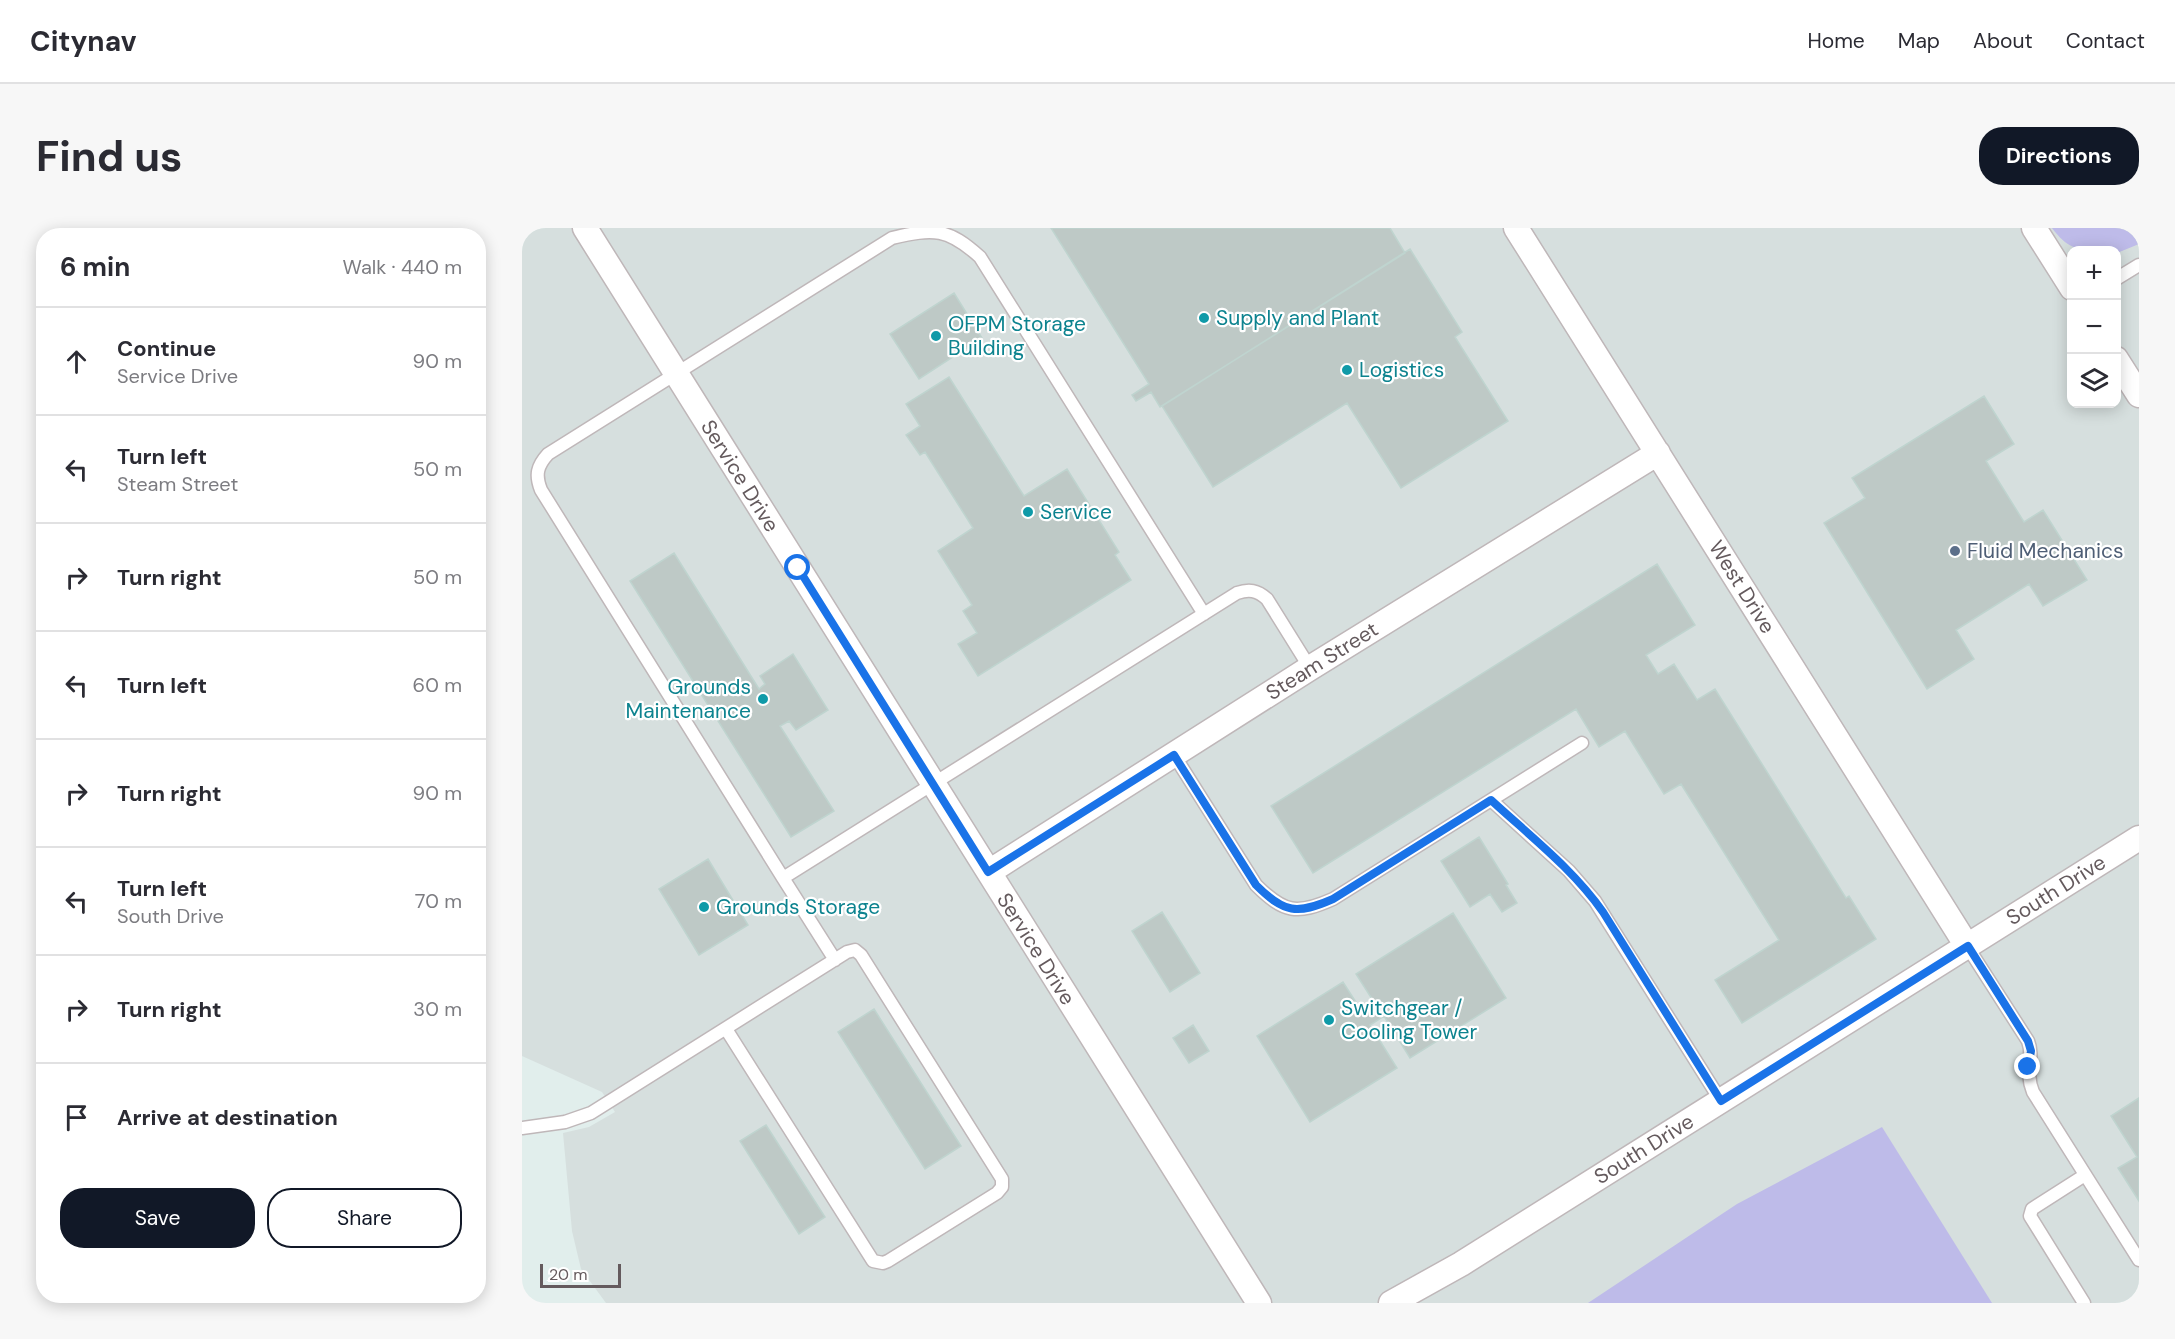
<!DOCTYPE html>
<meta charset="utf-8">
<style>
body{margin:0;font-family:"DM Sans",sans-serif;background:#f7f7f7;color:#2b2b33}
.controls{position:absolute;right:18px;top:18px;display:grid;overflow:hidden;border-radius:12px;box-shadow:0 3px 15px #0003}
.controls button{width:54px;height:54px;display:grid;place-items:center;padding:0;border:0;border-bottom:2px solid #e1e1e2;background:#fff;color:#2b2b33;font:30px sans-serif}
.scale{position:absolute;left:18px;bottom:15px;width:81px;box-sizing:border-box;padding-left:6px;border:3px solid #645a5d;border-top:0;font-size:16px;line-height:21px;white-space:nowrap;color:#645a5d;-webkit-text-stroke:4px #fff;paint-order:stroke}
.stop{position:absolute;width:18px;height:18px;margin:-14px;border:4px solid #1a73e8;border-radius:50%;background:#fff}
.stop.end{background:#1a73e8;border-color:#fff;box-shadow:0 2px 6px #0008}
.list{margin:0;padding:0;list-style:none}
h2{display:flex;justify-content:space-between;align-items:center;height:78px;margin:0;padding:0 24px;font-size:26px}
h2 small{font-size:20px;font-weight:400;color:#7c7c81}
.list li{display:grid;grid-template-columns:39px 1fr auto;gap:18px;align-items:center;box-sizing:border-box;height:108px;padding:0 24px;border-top:2px solid #e1e1e2}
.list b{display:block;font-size:22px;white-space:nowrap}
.list p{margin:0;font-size:20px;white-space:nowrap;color:#7c7c81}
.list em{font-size:20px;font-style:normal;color:#7c7c81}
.actions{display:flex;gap:12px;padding:18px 24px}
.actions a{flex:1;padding:14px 0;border:2px solid #111827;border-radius:24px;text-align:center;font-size:21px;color:#111827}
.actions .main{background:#111827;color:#fff}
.icon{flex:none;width:33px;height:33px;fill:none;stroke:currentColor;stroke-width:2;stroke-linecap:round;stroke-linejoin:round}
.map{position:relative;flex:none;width:1617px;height:1075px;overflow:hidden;border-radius:24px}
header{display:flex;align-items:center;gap:36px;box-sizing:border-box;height:84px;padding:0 30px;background:#fff;border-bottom:2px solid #e1e1e2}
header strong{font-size:28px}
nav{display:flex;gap:33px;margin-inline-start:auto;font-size:21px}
.intro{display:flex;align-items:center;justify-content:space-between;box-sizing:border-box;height:144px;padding:0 36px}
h1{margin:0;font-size:42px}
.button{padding:15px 27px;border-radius:24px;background:#111827;color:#fff;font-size:21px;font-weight:700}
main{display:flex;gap:36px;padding:0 36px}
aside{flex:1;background:#fff;border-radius:24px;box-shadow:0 3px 15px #0003}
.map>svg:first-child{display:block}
.industrial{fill:#d6dfde;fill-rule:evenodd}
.green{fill:#bebbe9}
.building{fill:#bec9c6;stroke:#bfd4cf;stroke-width:1.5}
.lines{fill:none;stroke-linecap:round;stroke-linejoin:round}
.service-casing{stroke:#bfb7b9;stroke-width:15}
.minor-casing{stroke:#bfb7b9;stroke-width:27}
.service{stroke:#fff;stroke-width:12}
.minor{stroke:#fff;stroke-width:24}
.route{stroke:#1a73e8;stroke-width:8}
.culture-dot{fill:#0f9aa8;stroke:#fff;stroke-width:2}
.service-dot{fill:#5c6f8a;stroke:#fff;stroke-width:2}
.labels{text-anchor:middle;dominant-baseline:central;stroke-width:4.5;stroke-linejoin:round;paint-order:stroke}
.culture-label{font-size:21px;fill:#0d838f;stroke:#fff;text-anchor:start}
.street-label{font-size:21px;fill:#645a5d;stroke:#fff}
.service-label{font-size:21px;fill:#4e5e75;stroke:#fff;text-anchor:start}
</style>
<header>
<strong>Citynav</strong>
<nav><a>Home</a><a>Map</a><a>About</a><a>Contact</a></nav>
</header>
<div class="intro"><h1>Find us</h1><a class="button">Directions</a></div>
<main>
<aside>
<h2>6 min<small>Walk · 440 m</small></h2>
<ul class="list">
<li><svg class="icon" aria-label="ahead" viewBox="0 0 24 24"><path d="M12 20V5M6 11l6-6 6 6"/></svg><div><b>Continue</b><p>Service Drive</p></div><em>90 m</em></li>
<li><svg class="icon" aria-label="left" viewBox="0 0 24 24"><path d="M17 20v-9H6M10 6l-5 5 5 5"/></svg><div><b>Turn left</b><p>Steam Street</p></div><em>50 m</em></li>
<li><svg class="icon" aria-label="right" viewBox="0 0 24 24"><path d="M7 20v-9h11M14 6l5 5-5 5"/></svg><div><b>Turn right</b></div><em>50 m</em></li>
<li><svg class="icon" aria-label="left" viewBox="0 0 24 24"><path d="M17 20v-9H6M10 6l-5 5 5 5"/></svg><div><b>Turn left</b></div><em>60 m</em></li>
<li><svg class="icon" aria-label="right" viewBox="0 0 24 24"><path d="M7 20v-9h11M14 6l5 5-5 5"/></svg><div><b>Turn right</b></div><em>90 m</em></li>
<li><svg class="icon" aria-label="left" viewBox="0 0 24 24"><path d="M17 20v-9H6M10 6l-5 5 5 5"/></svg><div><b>Turn left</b><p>South Drive</p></div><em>70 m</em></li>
<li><svg class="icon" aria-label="right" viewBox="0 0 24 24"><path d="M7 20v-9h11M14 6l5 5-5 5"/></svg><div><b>Turn right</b></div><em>30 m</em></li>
<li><svg class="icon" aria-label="arrive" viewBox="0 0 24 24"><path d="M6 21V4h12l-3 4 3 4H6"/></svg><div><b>Arrive at destination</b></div></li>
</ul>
<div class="actions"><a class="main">Save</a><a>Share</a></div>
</aside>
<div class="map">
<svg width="1617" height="1075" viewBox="0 0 1617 1075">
<rect width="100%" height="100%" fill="#e1eeec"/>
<path class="industrial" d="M0,0h1617v1075h-1533l-25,-34 -9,-38 -9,-98 26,-6 26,-15 -13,-20 -80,-36zM1550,22h44v154h-44z"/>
<path class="green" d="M1530,0h87v16l-22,9 -1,-3c-30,0 -44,5 -64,-22z
M1360,899l110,176h-404l149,-99z"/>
<path class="building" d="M529,0h339l15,25 -245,154 -9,-15 -15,9 -4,-6 17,-11z
M888,21l52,83 -7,5 53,84 -107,67 -54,-85 -134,84 -51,-81z
M432,65l28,45 -63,41 -29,-45z
M427,149l75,119 43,-27 52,83 -4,3 16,25 -153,96 -20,-32 19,-11 -14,-22 9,-6 -34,-54 35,-23 -48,-76 -5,3 -14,-20 14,-9 -14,-22z
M1462,168l30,48 -28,17 38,61 19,-12 44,70 -44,26 -14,-22 -73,46 18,29 -47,30 -103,-166 41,-25 -13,-20z
M152,325l85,136 6,-5 -5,-8 33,-22 35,56 -32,20 -7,-9 -9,5 54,85 -43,26 -161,-256z
M1135,336l38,61 -49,30 12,19 16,-10 23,36 18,-11 131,209 3,-2 27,43 -134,84 -27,-43 64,-40 -98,-156 -17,10 -39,-63 -26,16 -23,-38 -263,164 -42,-67z
M957,609l29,47 -2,1 11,18 -15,9 -12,-18 -20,13 -29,-46z
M186,631l40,66 -49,30 -40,-66z
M640,684l38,61 -30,19 -38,-61z
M931,685l53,85 -96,60 -26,-42 -14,9 27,43 -87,54 -53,-86 86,-54 18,28 13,-8 -18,-28z
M352,781l87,137 -36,23 -87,-137z
M671,797l16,26 -20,12 -16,-25z
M1617,870v103l-21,-33 19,-11 -26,-41z
M244,897l59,92 -26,17 -59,-93z"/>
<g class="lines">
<g class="service-casing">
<path id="service" d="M1594,51l23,-14
M682,386l-224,-357c-32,-29 -46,-29 -88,-19l-344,216c-11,12 -13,21 -7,36l242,388 454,-285c12,-4 20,-3 30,6l43,69
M652,527l82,130c28,28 41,30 77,14l249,-156
M969,572l78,71 26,30 126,200
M261,650l52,82
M1445,718l61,95c7,18 -4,29 5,51l106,168
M0,900l43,-6 26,-9 256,-161 8,-2 6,5 141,224v8l-5,6 -109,68 -5,2 -10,-2 -147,-232
M1562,1075l-54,-87 2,-7 3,-2 50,-32"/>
</g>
<g class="minor-casing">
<path id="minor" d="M63,0l674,1075
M994,0l451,718
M1512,0l38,60
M1594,131l23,36
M467,644l321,-204 348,-215
M869,1075l70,-39 678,-426"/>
</g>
<use href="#service" class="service"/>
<use href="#minor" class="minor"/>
</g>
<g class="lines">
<path class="route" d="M276,340l190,304 186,-117 82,130c28,28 41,30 77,14l158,-99c39,36 82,69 112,112l118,189 247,-155 60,95 3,10 -3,16"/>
</g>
<g class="culture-dot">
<circle cx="682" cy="90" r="6"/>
<circle cx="414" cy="108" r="6"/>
<circle cx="825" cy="142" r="6"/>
<circle cx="506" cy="284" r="6"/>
<circle cx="241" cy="471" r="6"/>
<circle cx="182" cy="679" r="6"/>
<circle cx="807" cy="792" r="6"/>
</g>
<circle class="service-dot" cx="1433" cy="323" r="6"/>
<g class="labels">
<g class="culture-label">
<text x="694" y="90">Supply and Plant</text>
<text x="426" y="96">OFPM Storage<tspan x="426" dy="24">Building</tspan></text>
<text x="837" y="142">Logistics</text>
<text x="518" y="284">Service</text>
<text x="229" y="459" text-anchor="end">Grounds<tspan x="229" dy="24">Maintenance</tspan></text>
<text x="194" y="679">Grounds Storage</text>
<text x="819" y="780">Switchgear /<tspan x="819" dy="24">Cooling Tower</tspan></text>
</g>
<g class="street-label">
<text transform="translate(218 248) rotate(58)">Service Drive</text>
<text transform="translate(1220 359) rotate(58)">West Drive</text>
<text transform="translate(800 433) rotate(-32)">Steam Street</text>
<text transform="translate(1534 662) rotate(-32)">South Drive</text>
<text transform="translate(514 721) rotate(58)">Service Drive</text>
<text transform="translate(1122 921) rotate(-32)">South Drive</text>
</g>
<g class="service-label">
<text x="1445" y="323">Fluid Mechanics</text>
</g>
</g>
</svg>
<div class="controls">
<button>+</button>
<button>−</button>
<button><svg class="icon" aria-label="layers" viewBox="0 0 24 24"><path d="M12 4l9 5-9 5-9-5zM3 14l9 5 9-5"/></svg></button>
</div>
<div class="scale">20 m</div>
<div class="stop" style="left:276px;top:340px"></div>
<div class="stop end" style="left:1506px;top:839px"></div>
</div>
</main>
